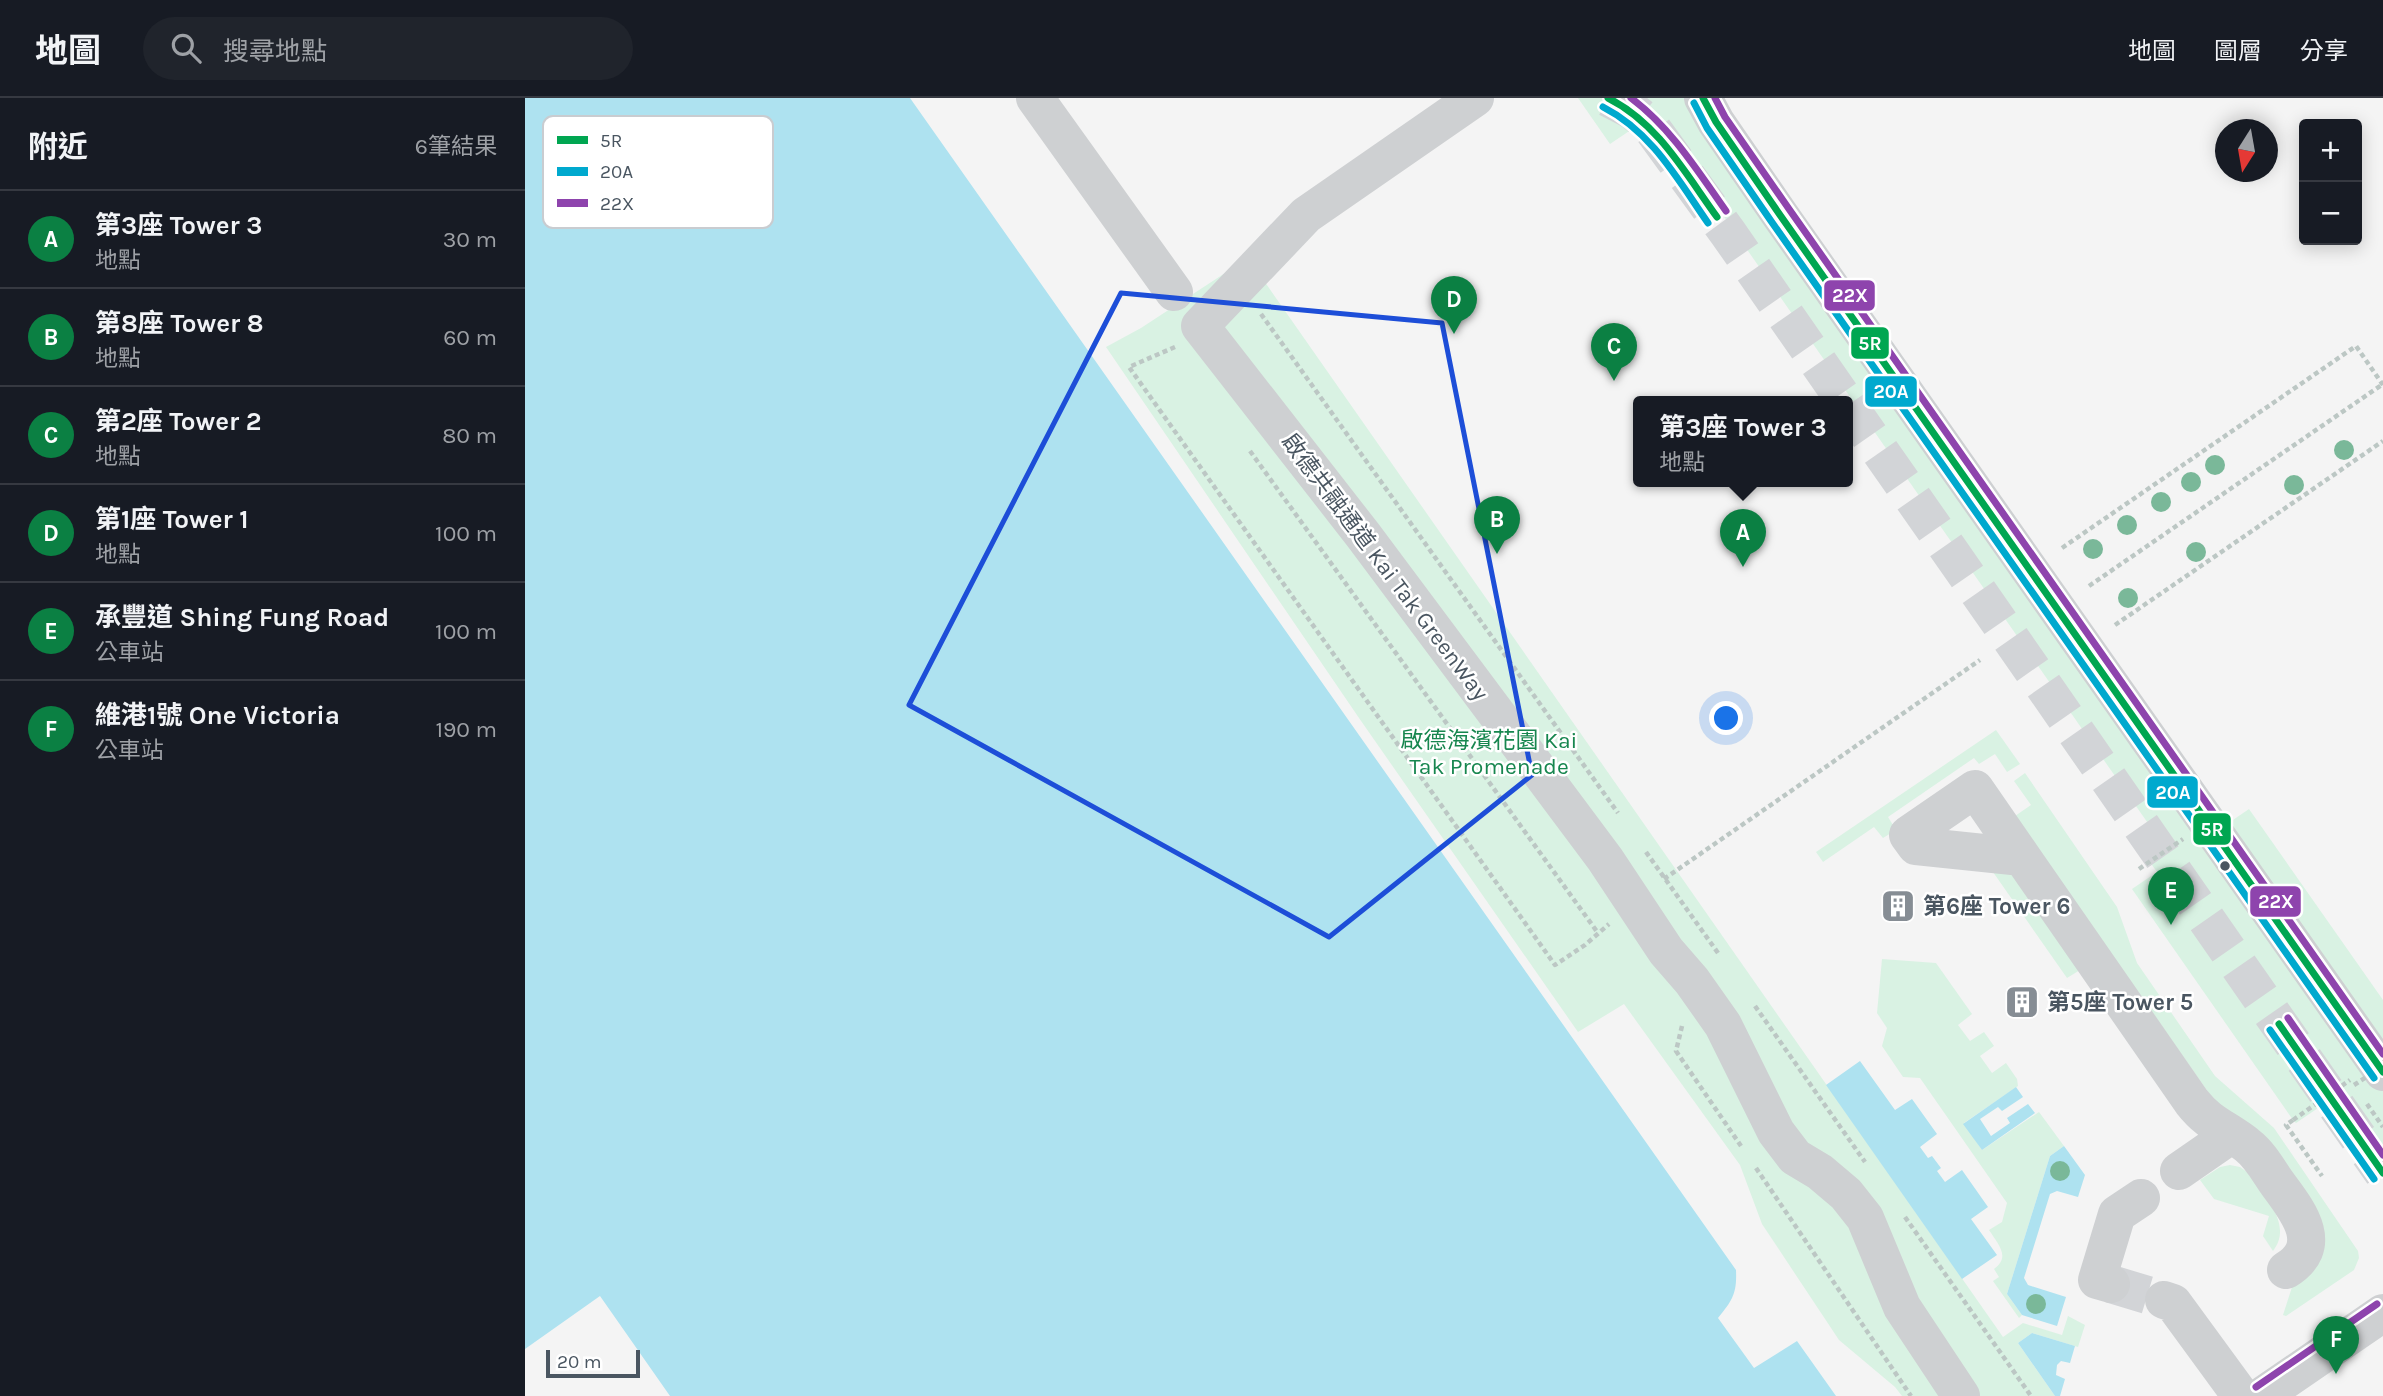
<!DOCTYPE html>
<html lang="zh-TW">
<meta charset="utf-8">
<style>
body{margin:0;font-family:Karla,"Noto Sans TC",sans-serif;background:#20242c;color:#f1f3f6}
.controls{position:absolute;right:21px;top:21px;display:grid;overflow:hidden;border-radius:7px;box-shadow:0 4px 18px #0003}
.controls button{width:63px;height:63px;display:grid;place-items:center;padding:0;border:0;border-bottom:2px solid #363941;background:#171b24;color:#f1f3f6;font:35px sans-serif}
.compass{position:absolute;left:1690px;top:21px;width:63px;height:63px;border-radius:50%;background:#171b24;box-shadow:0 4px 18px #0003;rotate:191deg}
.scale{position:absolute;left:21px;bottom:18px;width:94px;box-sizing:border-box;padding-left:7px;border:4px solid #4a5661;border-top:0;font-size:19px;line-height:24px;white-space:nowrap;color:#4a5661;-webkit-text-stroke:5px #fff;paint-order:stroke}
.you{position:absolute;left:1202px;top:621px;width:24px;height:24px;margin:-18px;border:5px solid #fff;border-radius:50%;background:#1a73e8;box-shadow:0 0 0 10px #1a73e833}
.badge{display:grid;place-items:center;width:46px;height:46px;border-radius:50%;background:#0b8043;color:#fff;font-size:23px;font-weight:700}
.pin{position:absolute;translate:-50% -58px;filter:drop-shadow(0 2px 4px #0008)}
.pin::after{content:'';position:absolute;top:37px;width:24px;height:21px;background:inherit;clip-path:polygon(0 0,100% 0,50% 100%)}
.popup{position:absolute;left:1108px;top:298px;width:220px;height:91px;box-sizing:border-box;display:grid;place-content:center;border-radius:7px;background:#171b24;filter:drop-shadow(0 2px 5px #0005);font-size:23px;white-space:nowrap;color:#9ea1a6}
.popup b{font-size:26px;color:#f1f3f6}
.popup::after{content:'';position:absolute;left:50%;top:100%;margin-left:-14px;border:14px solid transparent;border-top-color:#171b24}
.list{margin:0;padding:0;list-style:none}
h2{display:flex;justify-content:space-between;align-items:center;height:91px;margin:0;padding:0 28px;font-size:30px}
h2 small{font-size:23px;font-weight:400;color:#9ea1a6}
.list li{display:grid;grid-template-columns:46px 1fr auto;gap:21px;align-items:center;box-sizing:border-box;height:98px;padding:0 28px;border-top:2px solid #363941}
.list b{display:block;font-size:26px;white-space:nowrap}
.list p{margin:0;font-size:23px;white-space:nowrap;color:#9ea1a6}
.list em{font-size:23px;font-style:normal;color:#9ea1a6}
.icon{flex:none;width:38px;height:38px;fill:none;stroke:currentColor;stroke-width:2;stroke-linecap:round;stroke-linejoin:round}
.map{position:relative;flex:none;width:1858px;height:1298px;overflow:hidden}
header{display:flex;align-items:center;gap:42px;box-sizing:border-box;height:98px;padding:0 35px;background:#171b24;border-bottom:2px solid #363941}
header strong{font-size:33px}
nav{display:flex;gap:38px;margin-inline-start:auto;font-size:24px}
.search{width:490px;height:63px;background:#20242c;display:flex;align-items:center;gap:18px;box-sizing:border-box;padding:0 24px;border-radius:38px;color:#9ea1a6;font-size:26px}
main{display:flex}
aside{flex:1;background:#171b24}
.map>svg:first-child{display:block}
.green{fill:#d9f2e3}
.water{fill:#aee2f0}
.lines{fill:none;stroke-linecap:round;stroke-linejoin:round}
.minor-tunnel{stroke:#d2d4d7;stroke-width:38;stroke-dasharray:38 19;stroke-linecap:butt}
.path{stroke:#bcc7c4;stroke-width:4.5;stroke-dasharray:5 3.5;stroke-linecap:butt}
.minor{stroke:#ced0d2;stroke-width:38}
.path-bridge{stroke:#bcc7c4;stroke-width:4.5;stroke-dasharray:5 3.5;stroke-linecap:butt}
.bus-1-casing{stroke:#fff;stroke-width:12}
.bus-2-casing{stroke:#fff;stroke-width:12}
.bus-3-casing{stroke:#fff;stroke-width:12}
.bus-1{stroke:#00a651;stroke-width:7}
.bus-2{stroke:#00a9ce;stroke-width:7}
.bus-3{stroke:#8e44ad;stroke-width:7}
.tree{fill:#7ab899}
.marked{fill:none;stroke:#1d4ed8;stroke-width:5;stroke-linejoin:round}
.bus-dot{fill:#4a5661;stroke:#fff;stroke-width:2.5}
.labels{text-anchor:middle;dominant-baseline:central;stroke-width:5;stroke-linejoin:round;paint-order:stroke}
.street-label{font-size:23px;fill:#4a5661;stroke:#fff}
.park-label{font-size:23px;fill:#17864f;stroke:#fff}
.poi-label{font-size:23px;font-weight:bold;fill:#4a5661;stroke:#fff;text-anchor:start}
.key{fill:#fff;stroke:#c9ccd0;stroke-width:2}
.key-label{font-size:19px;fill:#4a5661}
.line-badge{stroke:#fff;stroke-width:2.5}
.badge-label{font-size:19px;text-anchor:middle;font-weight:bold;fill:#fff}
</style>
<header>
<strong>地圖</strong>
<div class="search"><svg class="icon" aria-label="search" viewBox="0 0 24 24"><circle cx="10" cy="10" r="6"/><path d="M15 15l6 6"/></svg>搜尋地點</div>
<nav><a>地圖</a><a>圖層</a><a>分享</a></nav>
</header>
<main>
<aside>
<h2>附近<small>6筆結果</small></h2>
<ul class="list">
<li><span class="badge">A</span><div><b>第3座 Tower 3</b><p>地點</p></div><em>30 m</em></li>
<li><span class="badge">B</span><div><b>第8座 Tower 8</b><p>地點</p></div><em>60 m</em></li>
<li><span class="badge">C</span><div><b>第2座 Tower 2</b><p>地點</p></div><em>80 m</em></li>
<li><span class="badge">D</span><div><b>第1座 Tower 1</b><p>地點</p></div><em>100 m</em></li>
<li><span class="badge">E</span><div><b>承豐道 Shing Fung Road</b><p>公車站</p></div><em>100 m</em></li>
<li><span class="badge">F</span><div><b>維港1號 One Victoria</b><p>公車站</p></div><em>190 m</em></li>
</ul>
</aside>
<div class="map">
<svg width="1858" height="1298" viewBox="0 0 1858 1298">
<rect width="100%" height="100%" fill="#f4f4f4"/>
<path class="green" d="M1053,0h121l531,724 19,-13 134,191v160l-36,-52 -17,11 -9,-13 -25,17 -3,-3 -161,-231 25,-17 -15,-21 17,-12 -506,-724 -43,29z
M723,160l755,1079 20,-14 39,12 6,-19 17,9 -7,22 -46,-14 -14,10 37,53h-153l-7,-9 -56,-47 -77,-116 -22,-59 -116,-161 -46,28 -219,-314 -253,-371 35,-19z
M1471,632l24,34 -13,8 -12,-18 -16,10 -5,-6 -86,59 8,13 -13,8 -9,-11 -51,35 -7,-10z
M1500,675l92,134 20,56 78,113 59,52 84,123 1,7 -5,12 -68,46 -3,-1 9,-28 18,-14 -95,-171 -200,-286 16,-11 -17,-24z
M1461,764l21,1 73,107 -13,8z
M1357,861l54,4 36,51 -14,11 12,16 14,-9 10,14 -14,10 12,17 14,-10 11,16 1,7 -54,37 18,27 57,-38 25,34 -14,10 -43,138 15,21 -3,3 -26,-37 6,-4 -5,-8c17,-12 4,-25 -5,-39l13,-8 5,-19 -87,-125 -17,-1 -21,-31 5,-18 -10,-15z
M1705,1067l10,2 7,5c16,22 47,52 26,79l-10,-15 6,-20 -55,-17 -14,-19 20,-13z"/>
<path class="water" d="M0,0h385l826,1172c1,23 -3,30 -18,48l36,50 43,-27 39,55h-1166l-70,-100 -75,53z
M1335,963l35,49 17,-11 25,35 -17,13 8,11 4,-2 9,12 -4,3 8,11 17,-12 26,37 -17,12 26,36 -35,24 -136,-194z
M1491,989l7,10 -21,14 -4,-4 -18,12 11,17 19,-13 -3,-5 21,-14 7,9 -53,37 -19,-26z
M1539,1048l21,29 -7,22 -21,-6 -7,3 -26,84 4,7 38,12 -9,29 -35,-11 -15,-21 43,-138z
M1507,1235l43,13 -5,17 -9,-2 -4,4 -1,10 9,4 -5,17h-5l-37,-53z"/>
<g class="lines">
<path class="minor-tunnel" d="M1083,0l25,13 15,12 80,110 117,168
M1323,307l535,768
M1586,1186l53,16"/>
<path class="path" d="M736,216l357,499
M650,249l-46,20 426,598 30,-20 24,-21
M725,353l348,482
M1537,450l294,-202 27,39
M1564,488l294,-202
M1590,527l268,-184
M1121,754l72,101
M1139,781l316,-219
M1230,908l110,156
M1157,928l-6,25 65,95
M1842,1006l16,23
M1768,1022l-7,5 36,51
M1231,1070l155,228
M1380,1119l126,179"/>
<path class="minor" d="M510,0l139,194
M950,0l-169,117 -106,111 163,209 242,324 61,92 26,30 31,44 53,107 19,25 25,15 26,22 19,24 37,89 59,89
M1178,0l13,24 64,93 603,857
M1450,691l47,68 -106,-11 -8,-11z
M1497,759l170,245c18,23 34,26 55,43 13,10 21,25 30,38 19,26 50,62 9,87
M1654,1073l52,-36
M1586,1186l-14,-4 20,-66 24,-16
M1639,1202l9,3 68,93
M1737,1298l121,-83"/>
<path class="path-bridge" d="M1614,771l44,-30
M1829,987l29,-19
M1768,1022l57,-40"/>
<g class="bus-1-casing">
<path id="bus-1" d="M1083,0c50,25 77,75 109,119
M1178,0l13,24 64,93 603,857
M1754,926l104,149"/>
</g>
<g class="bus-2-casing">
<path id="bus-2" d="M1169,5l13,25 64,93 603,857
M1078,9c49,25 75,73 105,116
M1745,932l104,149"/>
</g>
<g class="bus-3-casing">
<path id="bus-3" d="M1106,0c40,30 66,72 95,113
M1190,0l10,19 64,92 594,845
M1763,920l95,137
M1731,1289l121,-83"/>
</g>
<use href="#bus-1" class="bus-1"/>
<use href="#bus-2" class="bus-2"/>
<use href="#bus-3" class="bus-3"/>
</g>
<g class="tree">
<circle cx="1819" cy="352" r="10"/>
<circle cx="1690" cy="367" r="10"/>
<circle cx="1666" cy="384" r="10"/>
<circle cx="1769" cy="387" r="10"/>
<circle cx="1636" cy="404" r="10"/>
<circle cx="1602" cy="427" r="10"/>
<circle cx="1568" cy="451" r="10"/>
<circle cx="1671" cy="454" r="10"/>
<circle cx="1603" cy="500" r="10"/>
<circle cx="1535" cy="1073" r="10"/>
<circle cx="1511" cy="1206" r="10"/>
</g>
<path class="marked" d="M596,195l321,30 90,452 -203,162 -420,-232z"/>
<defs>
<g id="building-square" transform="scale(1.75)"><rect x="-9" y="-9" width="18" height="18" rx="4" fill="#868d94" stroke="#fff"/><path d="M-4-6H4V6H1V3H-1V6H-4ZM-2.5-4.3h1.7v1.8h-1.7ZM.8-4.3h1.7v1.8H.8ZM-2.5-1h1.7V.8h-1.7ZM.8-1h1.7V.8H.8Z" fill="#fff"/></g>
</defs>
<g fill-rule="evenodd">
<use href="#building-square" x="1373" y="808"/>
<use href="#building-square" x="1497" y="904"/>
</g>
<circle class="bus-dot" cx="1700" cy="768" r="6"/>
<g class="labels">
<g class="street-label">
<text transform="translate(860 469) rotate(53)">啟德共融通道 Kai Tak GreenWay</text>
</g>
<g class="park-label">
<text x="964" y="642">啟德海濱花園 Kai<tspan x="964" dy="26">Tak Promenade</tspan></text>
</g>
<g class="poi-label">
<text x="1398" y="808">第6座 Tower 6</text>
<text x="1522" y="904">第5座 Tower 5</text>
</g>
</g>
<rect x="18" y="18" width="230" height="112" rx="10" class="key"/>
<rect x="32" y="38" width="31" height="8" fill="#00a651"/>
<rect x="32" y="69" width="31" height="9" fill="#00a9ce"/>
<rect x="32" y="101" width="31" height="8" fill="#8e44ad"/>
<g class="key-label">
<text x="75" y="49">5R</text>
<text x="75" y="80">20A</text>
<text x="75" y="112">22X</text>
</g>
<g class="line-badge">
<rect x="1298" y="181" width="53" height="33" rx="7" fill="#8e44ad"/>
<rect x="1325" y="228" width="40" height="34" rx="7" fill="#00a651"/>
<rect x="1339" y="277" width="54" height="33" rx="7" fill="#00a9ce"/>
<rect x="1621" y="677" width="53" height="34" rx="7" fill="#00a9ce"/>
<rect x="1667" y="714" width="40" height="34" rx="7" fill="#00a651"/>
<rect x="1724" y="787" width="53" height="33" rx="7" fill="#8e44ad"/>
</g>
<g class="badge-label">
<text x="1325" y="204">22X</text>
<text x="1345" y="252">5R</text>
<text x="1366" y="300">20A</text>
<text x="1648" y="701">20A</text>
<text x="1687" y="738">5R</text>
<text x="1751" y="810">22X</text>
</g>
</svg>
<div class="controls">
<button>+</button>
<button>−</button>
</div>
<svg class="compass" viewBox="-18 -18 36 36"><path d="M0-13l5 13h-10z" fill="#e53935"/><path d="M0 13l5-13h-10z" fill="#9ea1a6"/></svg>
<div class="scale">20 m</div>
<div class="you"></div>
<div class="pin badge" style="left:1218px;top:469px">A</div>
<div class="popup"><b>第3座 Tower 3</b>地點</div>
<div class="pin badge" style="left:972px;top:456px">B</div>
<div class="pin badge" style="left:1089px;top:283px">C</div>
<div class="pin badge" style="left:929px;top:236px">D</div>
<div class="pin badge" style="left:1646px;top:827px">E</div>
<div class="pin badge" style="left:1811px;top:1276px">F</div>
</div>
</main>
